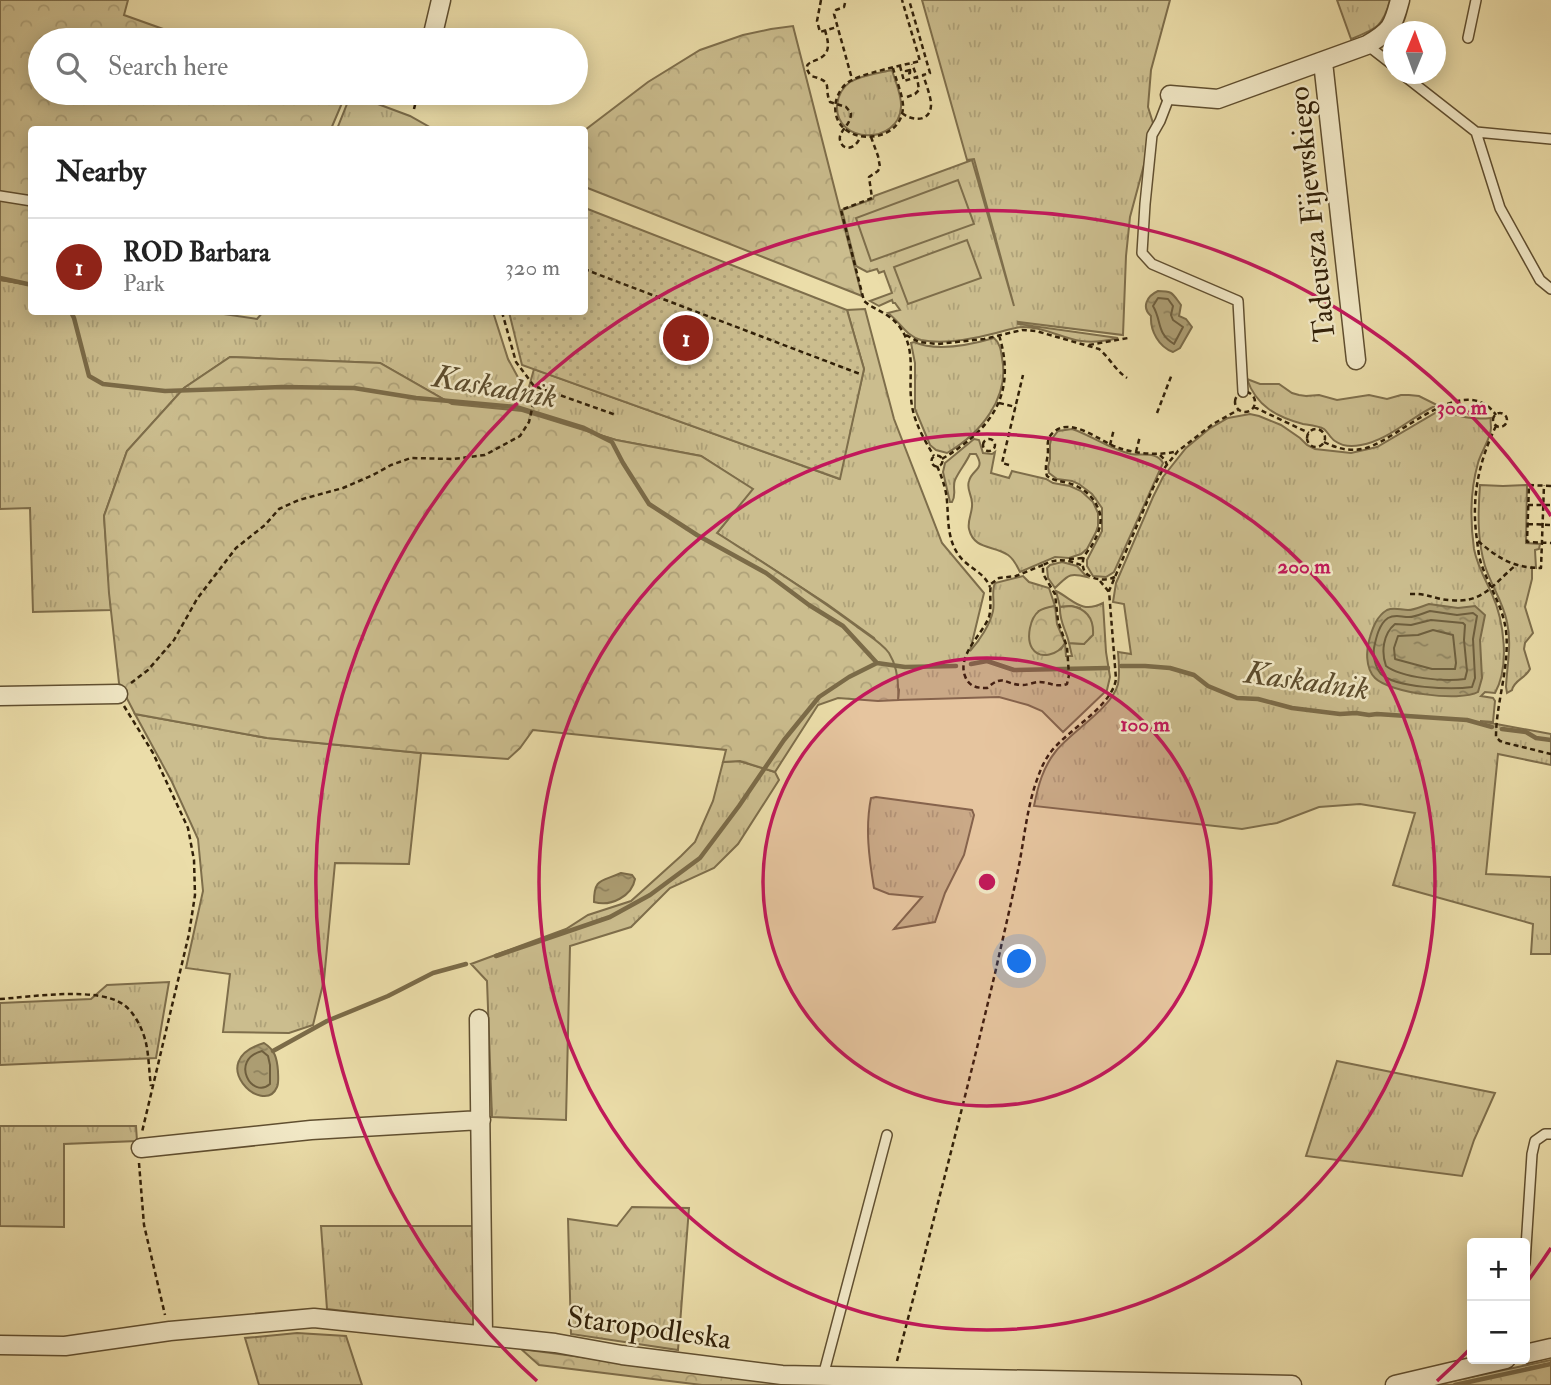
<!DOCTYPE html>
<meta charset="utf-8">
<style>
body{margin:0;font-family:"IM FELL Double Pica",serif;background:#f2f2f2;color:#222}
.controls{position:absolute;right:21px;bottom:21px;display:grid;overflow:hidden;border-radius:7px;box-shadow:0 4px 18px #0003}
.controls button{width:63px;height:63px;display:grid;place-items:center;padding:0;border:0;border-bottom:2px solid #e0e0e0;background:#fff;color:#222;font:35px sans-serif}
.compass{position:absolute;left:1383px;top:21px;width:63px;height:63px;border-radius:50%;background:#fff;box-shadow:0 4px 18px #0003;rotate:1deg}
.you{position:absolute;left:1020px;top:962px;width:24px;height:24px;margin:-18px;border:5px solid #fff;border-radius:50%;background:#1a73e8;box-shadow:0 0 0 10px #1a73e833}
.badge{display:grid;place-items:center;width:46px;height:46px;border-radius:50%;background:#8f2418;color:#fff;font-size:23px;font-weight:700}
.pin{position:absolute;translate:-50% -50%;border:4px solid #fff;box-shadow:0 2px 7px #0006}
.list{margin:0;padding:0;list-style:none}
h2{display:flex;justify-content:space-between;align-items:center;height:91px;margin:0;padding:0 28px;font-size:30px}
h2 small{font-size:23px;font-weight:400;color:#767676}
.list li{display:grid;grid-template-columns:46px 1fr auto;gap:21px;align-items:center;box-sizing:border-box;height:98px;padding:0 28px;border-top:2px solid #e0e0e0}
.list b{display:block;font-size:26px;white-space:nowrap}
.list p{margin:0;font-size:23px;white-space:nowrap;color:#767676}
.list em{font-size:23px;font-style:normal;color:#767676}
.icon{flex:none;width:38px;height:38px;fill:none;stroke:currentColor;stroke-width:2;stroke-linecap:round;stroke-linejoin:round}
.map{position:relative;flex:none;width:1551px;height:1385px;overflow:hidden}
.search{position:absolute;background:#fff;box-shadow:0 4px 18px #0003;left:28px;top:28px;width:560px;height:77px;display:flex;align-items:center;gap:18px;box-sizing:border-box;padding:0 24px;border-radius:38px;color:#767676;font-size:26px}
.panel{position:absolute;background:#fff;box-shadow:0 4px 18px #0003;left:28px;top:126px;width:560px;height:189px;border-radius:7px}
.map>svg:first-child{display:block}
.grass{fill:url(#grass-tufts);stroke:#7e6e4b;stroke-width:2}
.forest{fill:url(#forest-crowns);stroke:#7e6e4b;stroke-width:2}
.garden{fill:url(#garden-dots);stroke:#7e6e4b;stroke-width:2}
.pitch{fill:#cbbd8e;stroke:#7e6e4b;stroke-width:2}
.water{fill:url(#water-ripples);stroke:#7b6b48;stroke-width:2}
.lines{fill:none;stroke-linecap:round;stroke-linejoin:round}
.shore{stroke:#6e5e3d;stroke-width:2}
.stream{stroke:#7b6b48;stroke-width:4.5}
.service-casing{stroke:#604f30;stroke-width:12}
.minor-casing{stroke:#604f30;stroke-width:21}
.path{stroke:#312008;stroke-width:2.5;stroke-dasharray:5 3.5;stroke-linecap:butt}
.service{stroke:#f2e9c7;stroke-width:9}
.minor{stroke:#f2e9c7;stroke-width:18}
.ring{fill:none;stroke:#c2185b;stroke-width:3.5}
.labels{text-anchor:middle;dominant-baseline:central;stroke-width:5;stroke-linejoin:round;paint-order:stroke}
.street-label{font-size:30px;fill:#312008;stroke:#f2e9c7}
.water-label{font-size:32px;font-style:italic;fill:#5c4c2d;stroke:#f2e9c7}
.centre{fill:#c2185b;stroke:#f2e9c7;stroke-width:3.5}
.ring-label{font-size:21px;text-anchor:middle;font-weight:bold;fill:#c2185b;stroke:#f2e9c7;stroke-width:5;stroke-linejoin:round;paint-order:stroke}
</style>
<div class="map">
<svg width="1551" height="1385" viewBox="0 0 1551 1385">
<defs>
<pattern id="grass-tufts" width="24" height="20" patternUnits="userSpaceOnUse" patternTransform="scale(1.75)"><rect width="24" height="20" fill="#cbbd8e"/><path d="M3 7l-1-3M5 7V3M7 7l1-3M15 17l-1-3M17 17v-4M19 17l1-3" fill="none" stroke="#afa279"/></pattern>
<pattern id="forest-crowns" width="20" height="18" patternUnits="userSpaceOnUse" patternTransform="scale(1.75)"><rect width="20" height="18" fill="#cbbd8e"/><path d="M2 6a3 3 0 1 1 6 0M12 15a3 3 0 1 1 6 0" fill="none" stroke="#afa279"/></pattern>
<pattern id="garden-dots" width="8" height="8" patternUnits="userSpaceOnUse" patternTransform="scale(1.75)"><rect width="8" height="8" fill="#cbbd8e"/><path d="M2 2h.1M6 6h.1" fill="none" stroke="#afa279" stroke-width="1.8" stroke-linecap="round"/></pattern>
<pattern id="water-ripples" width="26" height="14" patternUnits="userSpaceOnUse" patternTransform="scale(1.75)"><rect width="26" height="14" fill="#ac9d72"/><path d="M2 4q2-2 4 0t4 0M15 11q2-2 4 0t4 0" fill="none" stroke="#8d805c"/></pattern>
</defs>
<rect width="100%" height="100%" fill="#ebdda9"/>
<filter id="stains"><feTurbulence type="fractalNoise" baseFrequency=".00286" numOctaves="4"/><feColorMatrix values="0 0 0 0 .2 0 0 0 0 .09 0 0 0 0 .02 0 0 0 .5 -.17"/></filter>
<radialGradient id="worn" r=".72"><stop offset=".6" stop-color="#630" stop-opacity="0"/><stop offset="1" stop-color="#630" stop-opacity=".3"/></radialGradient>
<path class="grass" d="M922,0h248l-19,70 -3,37 5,16 -5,27 -18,67 -4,39 -3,79 -105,-13v2l100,14c-12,3 -25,5 -37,3 -20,-3 -36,-14 -58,-14 -9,0 -18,4 -27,6 -23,6 -51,12 -75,7 -15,-4 -21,-18 -33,-27l12,-3 -5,-7h-2l-1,-3 -13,6 -9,-5 22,-8 -8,-22 -5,2 -2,-4 -10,3 -11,-6 -14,-56 31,-11 1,-3 98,-36 42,146 -40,-147 -7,1z
M1337,0h53c-7,27 -14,29 -39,39z
M892,70c3,11 10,25 9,37 -2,38 -66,38 -64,-2 1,-9 6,-18 13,-23 12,-7 29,-9 42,-12z
M351,94l59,22 23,13h-96z
M0,280l31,5 1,27h178l47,7 6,-7h230l15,47 19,35 7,-25 305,110 25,-110 -17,-59 18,-1 29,110 48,124 42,50 -14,58c9,-10 20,-26 23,-40 2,-9 -2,-19 2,-28l28,-7 6,6 20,6 6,18 -16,5 22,38 4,-6 1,13h6l-3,-13 15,1 -4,-36 -9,-2 -11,1 -4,-16c18,9 25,23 47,12l3,49 4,25 -3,13 -44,42 -21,-21 -14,-6 -29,-8 -101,3 1,-10 -25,-52 -47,-34 -110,-71 35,-44 -51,-33 -85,-16 -94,-29 -70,-7 -72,-41 -150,-6 -46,31 -57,63 -23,65 7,94 -78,2 -3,-104 -30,1z
M994,338c6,5 7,12 8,20 8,40 -22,76 -55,95l-11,-3 -6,-5 -15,-36v-46l-4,-20 3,-1c23,10 56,3 80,-4z
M1247,379l13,5h19l13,9 7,2 7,1 13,-1 18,5 32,-5 18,4 14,-4h8l10,1 18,9c-26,12 -48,35 -76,40 -9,2 -19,1 -26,-4 -5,-3 -7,-9 -11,-12 -5,-3 -15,-4 -21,-5 -26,-7 -47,-18 -56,-45z
M1442,409c17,8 30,11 49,9 -1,3 0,6 0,10 0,10 -10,24 -13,35 -8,28 -8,57 -4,86 3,16 11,30 18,45 12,27 18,72 3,99l-10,-1 -4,4 12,2 2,3 -2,21 -13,-1 71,13v31l-53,-11 -12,120 65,3v77h-20l2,-30 -140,-39 22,-72 -55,-9 -41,3 -42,16 -35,6 -208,-23c4,-20 9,-39 22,-55 16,-20 56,-43 62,-67 2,-10 1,-21 0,-32l13,2 -7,-50 -11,-2 3,-19 37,-86 10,-20 23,-29 23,-19 19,-11 22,-4 9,2 22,9 19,13 7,7 8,4 36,4 26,-6z
M1072,429c21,7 37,20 59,25 12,2 25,-3 32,9l-49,109 -8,5 -13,-1 -6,-10v-6l15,-29v-23l-10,-14 -13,-10 -7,-3 -15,-2 -8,-6 -1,-6 2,-8v-15l1,-4 7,-9z
M974,439l5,1 4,13 9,1 3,-2 -4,21 18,5 3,-7 34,8 7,4 17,3 11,5 12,11 5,11v13l-2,6 -9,17 -6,5 -12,4 -14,-1 -35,15c-3,-6 -6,-13 -12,-17 -15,-10 -34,-5 -39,-26 -2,-9 4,-17 3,-26 0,-8 -6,-14 -3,-22 3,-12 17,-11 7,-27h-6c-4,9 -11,17 -15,26 -3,8 2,14 -3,22h-2l-7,-30 2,-9z
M1480,485l23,1 24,-1 -1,58 14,1 -1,5 -4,1 1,18 -4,-1v12l-7,28 8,26 -8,10 -1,6 6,20c-4,9 -16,11 -18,21l-5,3 -1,-6c1,-22 6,-43 1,-65 -4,-20 -16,-37 -22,-56 -8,-27 -7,-54 -5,-81z
M1062,562l15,4 10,11c-19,-5 -19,-1 -32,11l-7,-10 -1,-10 3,-3z
M135,714l132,24 154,15 -12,111 -74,-1 -11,117 -11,45 -24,8 -66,-1 7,-58 -44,-6 17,-77 -5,-52 -26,-57z
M739,761l36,11 4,8 -41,64 -24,24 -44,20 -39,39 -61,19 -4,174 -74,-3 -5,-136 -16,-17 95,-35 22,-14 43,-14 50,-45 14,-14 18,-41 10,-39z
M876,797l96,13 2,5 -10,40 -19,38 -10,29 -41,7 28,-32 -33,-3 -15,-6c-5,-30 -9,-60 -3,-90z
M169,982l-13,76 -156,7v-62l91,-4 16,-14z
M1337,1061l158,32 -21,47 -12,36 -156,-20z
M0,1126h136l1,15 -73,3v83l-64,-1z
M632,1207l57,1 -11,142 -107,-16 -3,-115 49,7z
M321,1226h158l-1,101 -151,-18z
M297,1333l49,3 16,49h-103l-14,-47z"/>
<path class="forest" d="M0,0h128l-4,15 70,25h-154v53h297l8,3 -14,33 -299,1 -1,155 -31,-5z
M793,26l69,270 -277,-109v-57l63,-48 52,-32 43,-15 28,-6z
M230,357l150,6 72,41 70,7 94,29 85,16 52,33 -36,44c47,30 94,59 139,93 10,8 25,16 33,27 8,13 10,32 9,47l-20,1 -40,-3 -20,7 -43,67 -35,-11 -17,1 3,-12 -193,-20 -13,18 -12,11 -87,-6 -154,-15 -132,-24 -16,-31 -10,-90 -5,-77 23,-65 57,-63z
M1055,606l2,18 8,19c-6,11 -25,18 -33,5 -6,-10 -2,-30 7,-37 4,-3 10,-4 16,-5z
M1071,606c16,3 23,13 22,29l-9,9 -15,-1c-3,-14 -10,-21 -9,-36z
M521,1349l113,15 333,21h-265l-163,-20z
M1551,1360v25h-117z"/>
<path class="garden" d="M585,208l262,102 17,59 -24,110 -318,-114 -13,-53h75z"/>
<path class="pitch" d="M958,180l16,44 -103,37 -15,-43z
M967,240l14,38 -73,26 -14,-37z"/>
<path class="water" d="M1158,291c15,0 14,2 23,14l-2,11 7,3 6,8 -12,21 -7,4c-14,-5 -23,-21 -22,-36 -10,-9 -4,-20 7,-25z
M1429,604l29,4 17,-2 10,9 -5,25 2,38 -4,14c-18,10 -88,1 -103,-14 -10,-10 -9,-29 -5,-41 3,-10 7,-21 17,-27 7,-3 14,0 21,0 7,0 14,-4 21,-6z
M621,873l11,2 3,4c-3,17 -24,28 -41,23 0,-24 7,-20 27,-29z
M264,1043c11,7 13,15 14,28 0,4 1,12 -1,16 -13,31 -74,-26 -13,-44z"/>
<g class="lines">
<path class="shore" d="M1158,298l10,1 5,7 -2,9 2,5 10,7 -9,17c-18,-11 -12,-23 -21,-38z
M1430,611l27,4 16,-2 4,3 -4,23 2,39 -3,9c-20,3 -76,1 -91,-13 -6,-7 -8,-18 -7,-26 2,-10 5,-24 14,-30 7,-4 13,-1 21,-1 7,0 14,-4 21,-6z
M1431,620l32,3 2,2 -1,15 3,31 -2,8c-20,3 -63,-1 -79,-13 -5,-14 -3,-32 9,-42l16,1z
M1433,630l20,5 3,28 -1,6h-23l-37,-10 -1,-11 4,-12 20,-1z
M262,1051l6,5 2,9v19c-18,16 -41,-24 -8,-33z"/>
<path class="stream" d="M0,278l32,7
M71,312l3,6 15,58 14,8 62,7 117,-4 72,1 62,10 100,9 68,21 28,14 11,21 26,41 48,31 69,38 43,32 34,21 34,37 28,4 51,-1
M971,664l16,-3 27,9 94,-2
M1121,666h24l25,2 24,7 14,11 29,12 21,1 34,9 48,6 16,-1 13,2 8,-1 90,6 25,7
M1502,729l24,3 10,6 15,2
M496,956l114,-39 40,-22 50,-37 39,-52 45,-66 35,-43 30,-20 28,-14
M273,1051l54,-30 61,-25 45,-23 33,-9
M1455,1385l96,-21"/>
<g class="service-casing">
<path id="service" d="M1468,38l8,-38
M1367,45l27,21
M1402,74l74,58 24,76 40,72 11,9
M1170,95l-10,26 -8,14 -7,69 -3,49 10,11 86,37 5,91
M1476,132l75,7
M0,196l32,5
M1525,1263l7,-109 3,-13 10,-7h6
M823,1376l64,-241"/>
</g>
<g class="minor-casing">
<path id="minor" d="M432,38l9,-38
M1323,62l33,298
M1170,95l48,4 149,-54c24,-14 26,-18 33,-45
M0,696l118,-2
M479,1019l4,315
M141,1148l170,-18 170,-10
M0,1345l65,1 105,-15 144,-13 241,25 67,12 160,20 510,10
M1525,1354l26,-6
M1395,1385l111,-26"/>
</g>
<path class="path" d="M821,0l-4,21 3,11 17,-5
M845,3l-1,4 -8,3 -2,4 18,65
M825,30c2,8 5,16 1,23 -7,11 -28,6 -15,23 24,6 12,10 19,26l16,5 5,6c0,13 -13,18 -11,27 3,13 17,8 20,-3
M900,66l4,15 13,-4 -5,-13
M893,68c3,12 9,25 10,37 1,44 -76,42 -67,-4 2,-7 5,-13 11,-18 11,-9 57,-18 73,-22l-18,-61
M910,70v3l-3,1 -1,-3z
M907,97l8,-3 4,-4 -2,-13
M414,109l4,-16
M902,113c11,9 30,9 29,-10 -1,-9 -5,-19 -8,-28l7,-2 -21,-73
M871,137l7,19 2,11 -2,4 -9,6 3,21 -31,12 23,91c10,9 24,11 35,25 19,25 8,52 13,80 3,18 13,35 22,50
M584,269l276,105
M502,312l14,50 18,24 82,29
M906,335l13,7 19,2 46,-5 38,-9 14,1 63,18c11,9 16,21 28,29
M1089,345l39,-7
M1235 402a10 10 0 1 1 20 0a10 10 0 1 1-20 0Z
M999,403l17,4
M1254,407l55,26
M1157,413l15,-39
M1493 420a7 7 0 1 1 14 0a7 7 0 1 1-14 0Z
M1496,426c-18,37 -25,74 -19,114 1,9 2,18 5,26 8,22 21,41 24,65 4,36 -10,71 -10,106l4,4 6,2 45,11
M1307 438a9 9 0 1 1 18 0a9 9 0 1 1-18 0Z
M983 445a6 6 0 1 1 12 0a6 6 0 1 1-12 0Z
M1324,442c14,7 27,10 42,6 35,-10 98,-78 130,-33
M1110,445l4,-16
M1136,452l4,-16
M1160,455l5,5 2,5
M931.5 461a5.5 5.5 0 1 1 11 0a5.5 5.5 0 1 1-11 0Z
M942,459c50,-30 75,-65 57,-124
M1009,465l-7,-2 21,-88
M937,466c4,9 7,17 9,27 3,18 0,36 8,54 9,21 29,22 36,40
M1551,486l-22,-1 -2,57 24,1
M1528,505h23
M1528,524l23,1
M1478,541c20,17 35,27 63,27l3,-83
M1069,559l14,-1
M1043,565l-27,11 -17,2 -8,6c-2,11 1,22 -2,33 -7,18 -32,38 -24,59 4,11 12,12 22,12 17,-15 17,-3 36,-3 5,0 11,-3 16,-3 11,0 17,6 28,2l2,-9 -2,-28 -9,-26 -3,-27 -12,-20v-9c15,-8 26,-5 40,1
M1115,577c-13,6 -35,1 -32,-16 0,-5 5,-10 8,-14 7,-12 14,-27 6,-41 -5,-11 -17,-20 -29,-23 -8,-2 -14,-2 -21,-7 -3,-10 1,-16 1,-26 -1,-8 0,-14 7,-19 18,-14 47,12 64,17 18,6 41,8 59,3
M1100,581l9,11
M1410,594c18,-1 23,5 39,6 34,4 43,-15 66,-34
M131,683l17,-13 26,-30 23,-41 39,-51 29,-23 14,-16 20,-9 44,-12 30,-13 18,-10 20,-7 42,1 32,-4 35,-19 9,-14 5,-22v-14
M124,706l29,47 35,75 6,32 1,35 -6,39 -47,198
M0,999c31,-2 99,-13 124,6 11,8 19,25 22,38 3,14 3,29 5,43
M139,1163l5,62 21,90
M897,1361c34,-131 68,-261 99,-392 8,-36 17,-73 24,-109 5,-28 8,-57 18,-83 3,-9 7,-17 12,-24 17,-23 62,-46 66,-74l-7,-88 44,-103 9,-17 16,-20 35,-27 25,-14"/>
<use href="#service" class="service"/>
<use href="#minor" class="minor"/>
</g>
<circle cx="987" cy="882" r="224" fill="#c2185b" fill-opacity=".12"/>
<g class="ring">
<circle cx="987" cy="882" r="224"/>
<circle cx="987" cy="882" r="448"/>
<path d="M1551 1248A672 672 0 0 1 1527 1282M1470 1349A672 672 0 0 1 1437 1381M537 1381A672 672 0 1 1 1551 516"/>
</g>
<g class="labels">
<g class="street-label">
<text transform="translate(1312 214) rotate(-96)">Tadeusza Fijewskiego</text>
<text transform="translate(649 1328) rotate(8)">Staropodleska</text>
</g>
<g class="water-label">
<text transform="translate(495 387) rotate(10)">Kaskadnik</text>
<text transform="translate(1307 681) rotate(8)">Kaskadnik</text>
</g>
</g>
<circle cx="987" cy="882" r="10" class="centre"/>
<g class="ring-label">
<text x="1462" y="414">300 m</text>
<text x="1304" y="573">200 m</text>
<text x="1145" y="731">100 m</text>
</g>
<rect width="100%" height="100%" filter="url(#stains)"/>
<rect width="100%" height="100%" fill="url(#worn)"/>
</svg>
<div class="controls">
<button>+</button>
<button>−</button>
</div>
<svg class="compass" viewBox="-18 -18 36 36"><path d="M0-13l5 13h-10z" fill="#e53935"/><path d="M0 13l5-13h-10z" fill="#767676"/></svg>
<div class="you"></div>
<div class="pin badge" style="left:686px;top:338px">1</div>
<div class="search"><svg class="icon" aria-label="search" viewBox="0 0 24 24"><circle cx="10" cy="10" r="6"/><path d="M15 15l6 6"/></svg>Search here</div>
<section class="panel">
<h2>Nearby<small></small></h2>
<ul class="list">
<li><span class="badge">1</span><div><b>ROD Barbara</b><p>Park</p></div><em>320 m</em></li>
</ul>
</section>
</div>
